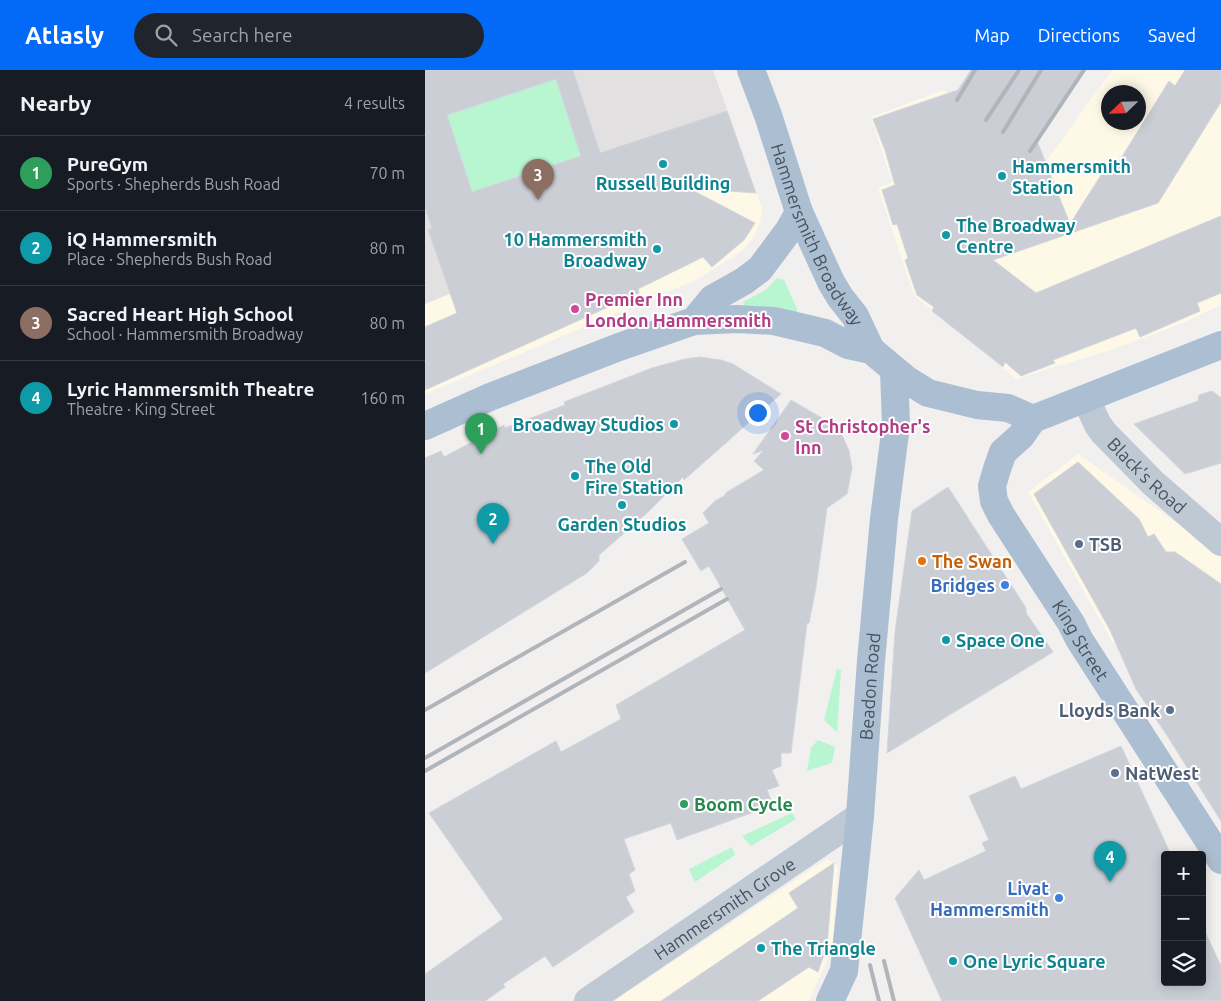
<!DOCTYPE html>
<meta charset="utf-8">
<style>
body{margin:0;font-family:Ubuntu,sans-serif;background:#20242c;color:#f1f3f6}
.controls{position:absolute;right:15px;bottom:15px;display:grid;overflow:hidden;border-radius:5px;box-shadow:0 2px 12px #0003}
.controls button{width:45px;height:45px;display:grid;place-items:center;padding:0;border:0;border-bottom:1px solid #363941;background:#171b24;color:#f1f3f6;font:25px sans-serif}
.compass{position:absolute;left:676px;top:15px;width:45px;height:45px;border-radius:50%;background:#171b24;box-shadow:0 2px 12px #0003;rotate:247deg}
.you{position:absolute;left:332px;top:342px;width:18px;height:18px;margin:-12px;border:4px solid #fff;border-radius:50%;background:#1a73e8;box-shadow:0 0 0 8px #1a73e833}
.badge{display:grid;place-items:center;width:32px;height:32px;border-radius:50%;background:#036af8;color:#fff;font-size:16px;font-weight:700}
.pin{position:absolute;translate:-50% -41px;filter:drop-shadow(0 1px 2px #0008)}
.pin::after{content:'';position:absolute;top:26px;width:18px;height:15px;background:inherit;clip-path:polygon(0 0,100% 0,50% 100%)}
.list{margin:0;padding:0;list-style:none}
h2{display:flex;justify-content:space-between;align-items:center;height:65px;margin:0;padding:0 20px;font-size:21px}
h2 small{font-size:16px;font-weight:400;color:#9ea1a6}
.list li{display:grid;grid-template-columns:32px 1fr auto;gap:15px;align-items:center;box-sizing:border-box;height:75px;padding:0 20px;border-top:1px solid #363941}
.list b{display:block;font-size:19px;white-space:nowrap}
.list p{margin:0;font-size:16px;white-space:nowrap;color:#9ea1a6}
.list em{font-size:16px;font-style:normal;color:#9ea1a6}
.icon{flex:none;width:28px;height:28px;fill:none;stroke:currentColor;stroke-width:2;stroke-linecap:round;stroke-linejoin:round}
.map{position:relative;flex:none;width:796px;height:931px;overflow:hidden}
header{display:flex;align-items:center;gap:30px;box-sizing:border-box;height:70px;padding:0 25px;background:#036af8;color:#fff}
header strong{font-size:24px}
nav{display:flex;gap:28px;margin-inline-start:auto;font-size:18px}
.search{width:350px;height:45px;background:#20242c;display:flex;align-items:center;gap:12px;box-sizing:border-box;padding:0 18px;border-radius:28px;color:#9ea1a6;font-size:19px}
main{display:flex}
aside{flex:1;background:#171b24}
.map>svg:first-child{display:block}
.commercial{fill:#fef8e7;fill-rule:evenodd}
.education{fill:#e3e0e1}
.green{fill:#b8f5d1}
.building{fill:#cbced5;stroke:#d2d5dc;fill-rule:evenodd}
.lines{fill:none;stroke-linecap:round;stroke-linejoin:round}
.minor{stroke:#bec9d3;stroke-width:28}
.major{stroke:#acbed1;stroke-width:28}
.rail{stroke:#b0b4bb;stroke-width:4}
.culture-dot{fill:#0f9aa8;stroke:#fff;stroke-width:2}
.hotel-dot{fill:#d1479c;stroke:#fff;stroke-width:2}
.service-dot{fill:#5c6f8a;stroke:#fff;stroke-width:2}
.food-dot{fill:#e8710a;stroke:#fff;stroke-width:2}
.shop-dot{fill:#3f7fe0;stroke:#fff;stroke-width:2}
.leisure-dot{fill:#2e9e5b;stroke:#fff;stroke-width:2}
.labels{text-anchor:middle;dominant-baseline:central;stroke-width:4;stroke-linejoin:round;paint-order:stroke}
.culture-label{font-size:18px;font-weight:bold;fill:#0d838f;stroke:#fff;text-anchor:start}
.street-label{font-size:18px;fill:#45525f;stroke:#fff}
.hotel-label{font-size:18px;font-weight:bold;fill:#b23c85;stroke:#fff;text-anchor:start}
.service-label{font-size:18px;font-weight:bold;fill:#4e5e75;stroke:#fff;text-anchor:start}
.food-label{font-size:18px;font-weight:bold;fill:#c56008;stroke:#fff;text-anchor:start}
.shop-label{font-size:18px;font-weight:bold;fill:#366cbe;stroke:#fff;text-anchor:end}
.leisure-label{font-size:18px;font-weight:bold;fill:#27864d;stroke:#fff;text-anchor:start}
</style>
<header>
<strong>Atlasly</strong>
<div class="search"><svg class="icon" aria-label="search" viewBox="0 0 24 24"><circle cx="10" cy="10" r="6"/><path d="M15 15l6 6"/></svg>Search here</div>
<nav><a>Map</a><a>Directions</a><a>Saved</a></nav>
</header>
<main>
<aside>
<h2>Nearby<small>4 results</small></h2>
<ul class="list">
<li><span class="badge" style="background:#2e9e5b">1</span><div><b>PureGym</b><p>Sports · Shepherds Bush Road</p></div><em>70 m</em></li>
<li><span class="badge" style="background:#0f9aa8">2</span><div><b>iQ Hammersmith</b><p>Place · Shepherds Bush Road</p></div><em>80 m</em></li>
<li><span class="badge" style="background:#8d6e63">3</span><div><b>Sacred Heart High School</b><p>School · Hammersmith Broadway</p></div><em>80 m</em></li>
<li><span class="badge" style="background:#0f9aa8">4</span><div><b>Lyric Hammersmith Theatre</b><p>Theatre · King Street</p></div><em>160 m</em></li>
</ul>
</aside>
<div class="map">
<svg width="796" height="931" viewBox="0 0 796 931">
<rect width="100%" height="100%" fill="#f2efef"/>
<path class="commercial" d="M687,0h109v235l-41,19 -66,25 -98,30 -102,-84 -36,-107 14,-6 -21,-65 73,-27 101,73zM684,22h30v30h-30z
M318,85l19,53 -2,15 -6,14 -12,14 -44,28 -273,115v-90l91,-38 107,-50z
M653,384l143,100v202l-87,-124 -21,11 -85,-151z
M402,789l11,7 -6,82 -23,53h-195z"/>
<path class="education" d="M0,0h288l30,85 -227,111 -91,38z"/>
<path class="green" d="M131,9l25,77 -109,36 -25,-77z
M352,208l7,2 13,29v7l-52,-7 -2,-7 24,-13z
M412,599l4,1 -4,62 -13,-12z
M393,670l17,7 -3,16 -25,8 4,-23z
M367,743l4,6 -45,27 -9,-10z
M307,777l3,8 -40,27 -6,-13z"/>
<path class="building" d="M0,0h148l27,83 127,-42 29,82 -68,-5 67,35 -11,17 -32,27 -9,-10 -65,32 1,4 -214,97v-63l32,-14 -29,-83 4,-2 -7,-20zM131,9l25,77 -109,36 -25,-77z
M546,0h114l-48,71 33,83 38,-60 7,4 54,-87 6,5 10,-16h36v32l-63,101 -165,57 43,33 185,-77v77l-24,10 3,8 -60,26 -4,-9 -83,32 2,3 -34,13 -16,-14 -2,5 -71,-56 2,-4 -17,-12 -12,-35 3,-2 -11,-34 -4,1 -11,-35 13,-5 -10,-35 -12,-31 85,-29z
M275,287l21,3 12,4 48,30 -97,86 -1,-3 -36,36 -48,42v6l-12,12 -162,100v-215l16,-7 3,6 60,-32 1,3 60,-23 -1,-3 88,-34 33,-9z
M787,321l9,7v65l-36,11 -51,-50 64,-23 1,-6z
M366,330l43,25 9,12 6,14 3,17 -5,26 -20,14 -11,79 -7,36h-2l-16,130h-10v13l-9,4 7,16 -12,4 6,15 -96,35 -6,-17 -47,16 11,31 -6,4 6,17 -9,6 8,15 -81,55 -8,-11 -42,28 2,3 -20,14h-60v-27l78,-55 -74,-106 127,-72 5,11 60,-33 -5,-14 129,-75 -36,-64 -8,5 -19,-32 27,-16 -6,-10 12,-12 9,-5 3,-4 37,-22 -10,-9 10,-11 -11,4z
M653,392l61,57 9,18 6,-3 12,18h9l46,32v237l-53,-84 -32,-48 -26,-59 -76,-136z
M523,417l78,121v5l27,39 -166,101 8,-121 17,-121z
M696,676l50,109h-6v127h37v-57l19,41v35h-279l-47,-103 24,-28 5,10 62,-29 -4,-8 7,-3 -20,-44 46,-20 6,13z
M409,793l-7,83 -9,26 -9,-5 -51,34h-97l137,-93 -9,-15z"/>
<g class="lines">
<g class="minor">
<path id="s1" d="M661,329l12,26 6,8 49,50 68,59"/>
<path id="s2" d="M163,931l272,-185"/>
</g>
<g class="major">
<path id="s3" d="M326,0l17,45 31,97 32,70 9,15 15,19 16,34"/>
<path d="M269,251l18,-22 32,-18 16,-12 29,-39 10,-18"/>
<path id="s4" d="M608,349l-12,17 -18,16 -6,17 -5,17 2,15 7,14 70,108 8,16 142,221"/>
<path d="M608,349l188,-74"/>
<path d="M0,356l65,-29 129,-50 75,-26 43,-2 37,2 51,12 23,12 23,5 36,30 21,13 49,12 31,3 25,11"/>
<path id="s5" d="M405,931l14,-30 16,-155 11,-155 13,-142 12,-94 -2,-55"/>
</g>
<path class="rail" d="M532,30l18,-30
M561,50l33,-50
M578,62l38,-62
M605,81l54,-81
M0,640l260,-148
M0,688l296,-169
M0,701l302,-172
M459,891l10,40
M445,895l9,36"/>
</g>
<g class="culture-dot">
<circle cx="238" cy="94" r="5"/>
<circle cx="577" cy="106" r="5"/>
<circle cx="521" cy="165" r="5"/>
<circle cx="232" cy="179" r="5"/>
<circle cx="249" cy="354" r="5"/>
<circle cx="150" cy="406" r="5"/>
<circle cx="197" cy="435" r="5"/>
<circle cx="521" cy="570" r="5"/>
<circle cx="336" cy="878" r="5"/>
<circle cx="528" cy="891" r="5"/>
</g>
<g class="hotel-dot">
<circle cx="150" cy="239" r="5"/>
<circle cx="360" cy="366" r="5"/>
</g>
<g class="service-dot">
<circle cx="654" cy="474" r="5"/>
<circle cx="745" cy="640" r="5"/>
<circle cx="690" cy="703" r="5"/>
</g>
<circle class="food-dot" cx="497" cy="491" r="5"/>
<g class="shop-dot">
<circle cx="580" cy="515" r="5"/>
<circle cx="634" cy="828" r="5"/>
</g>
<circle class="leisure-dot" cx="259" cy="734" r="5"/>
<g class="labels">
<g class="culture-label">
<text x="587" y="96">Hammersmith<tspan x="587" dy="21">Station</tspan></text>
<text x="238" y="113" text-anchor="middle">Russell Building</text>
<text x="531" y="155">The Broadway<tspan x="531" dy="21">Centre</tspan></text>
<text x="222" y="169" text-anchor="end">10 Hammersmith<tspan x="222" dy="21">Broadway</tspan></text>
<text x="239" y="354" text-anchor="end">Broadway Studios</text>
<text x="160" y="396">The Old<tspan x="160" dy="21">Fire Station</tspan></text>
<text x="197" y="454" text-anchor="middle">Garden Studios</text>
<text x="531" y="570">Space One</text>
<text x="346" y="878">The Triangle</text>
<text x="538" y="891">One Lyric Square</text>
</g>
<g class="street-label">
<text stroke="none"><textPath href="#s3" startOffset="178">Hammersmith Broadway</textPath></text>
<text stroke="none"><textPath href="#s1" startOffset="99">Black's Road</textPath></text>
<text stroke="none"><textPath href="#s4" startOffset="260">King Street</textPath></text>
<text stroke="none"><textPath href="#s5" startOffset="319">Beadon Road</textPath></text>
<text stroke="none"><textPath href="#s2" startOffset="165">Hammersmith Grove</textPath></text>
</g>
<g class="hotel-label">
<text x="160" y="229">Premier Inn<tspan x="160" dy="21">London Hammersmith</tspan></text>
<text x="370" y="356">St Christopher's<tspan x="370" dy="21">Inn</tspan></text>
</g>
<g class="service-label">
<text x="664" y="474">TSB</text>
<text x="735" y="640" text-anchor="end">Lloyds Bank</text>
<text x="700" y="703">NatWest</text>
</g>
<g class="food-label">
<text x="507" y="491">The Swan</text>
</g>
<g class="shop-label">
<text x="570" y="515">Bridges</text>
<text x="624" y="818">Livat<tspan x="624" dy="21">Hammersmith</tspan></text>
</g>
<g class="leisure-label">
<text x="269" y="734">Boom Cycle</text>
</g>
</g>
</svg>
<div class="controls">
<button>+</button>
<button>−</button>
<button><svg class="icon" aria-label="layers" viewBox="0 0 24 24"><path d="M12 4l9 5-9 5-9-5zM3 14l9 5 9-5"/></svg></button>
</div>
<svg class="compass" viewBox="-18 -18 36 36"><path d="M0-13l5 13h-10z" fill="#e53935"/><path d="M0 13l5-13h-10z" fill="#9ea1a6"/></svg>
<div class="you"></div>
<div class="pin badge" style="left:56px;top:384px;background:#2e9e5b">1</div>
<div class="pin badge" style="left:68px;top:474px;background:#0f9aa8">2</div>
<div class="pin badge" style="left:113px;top:130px;background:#8d6e63">3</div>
<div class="pin badge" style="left:685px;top:812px;background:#0f9aa8">4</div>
</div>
</main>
